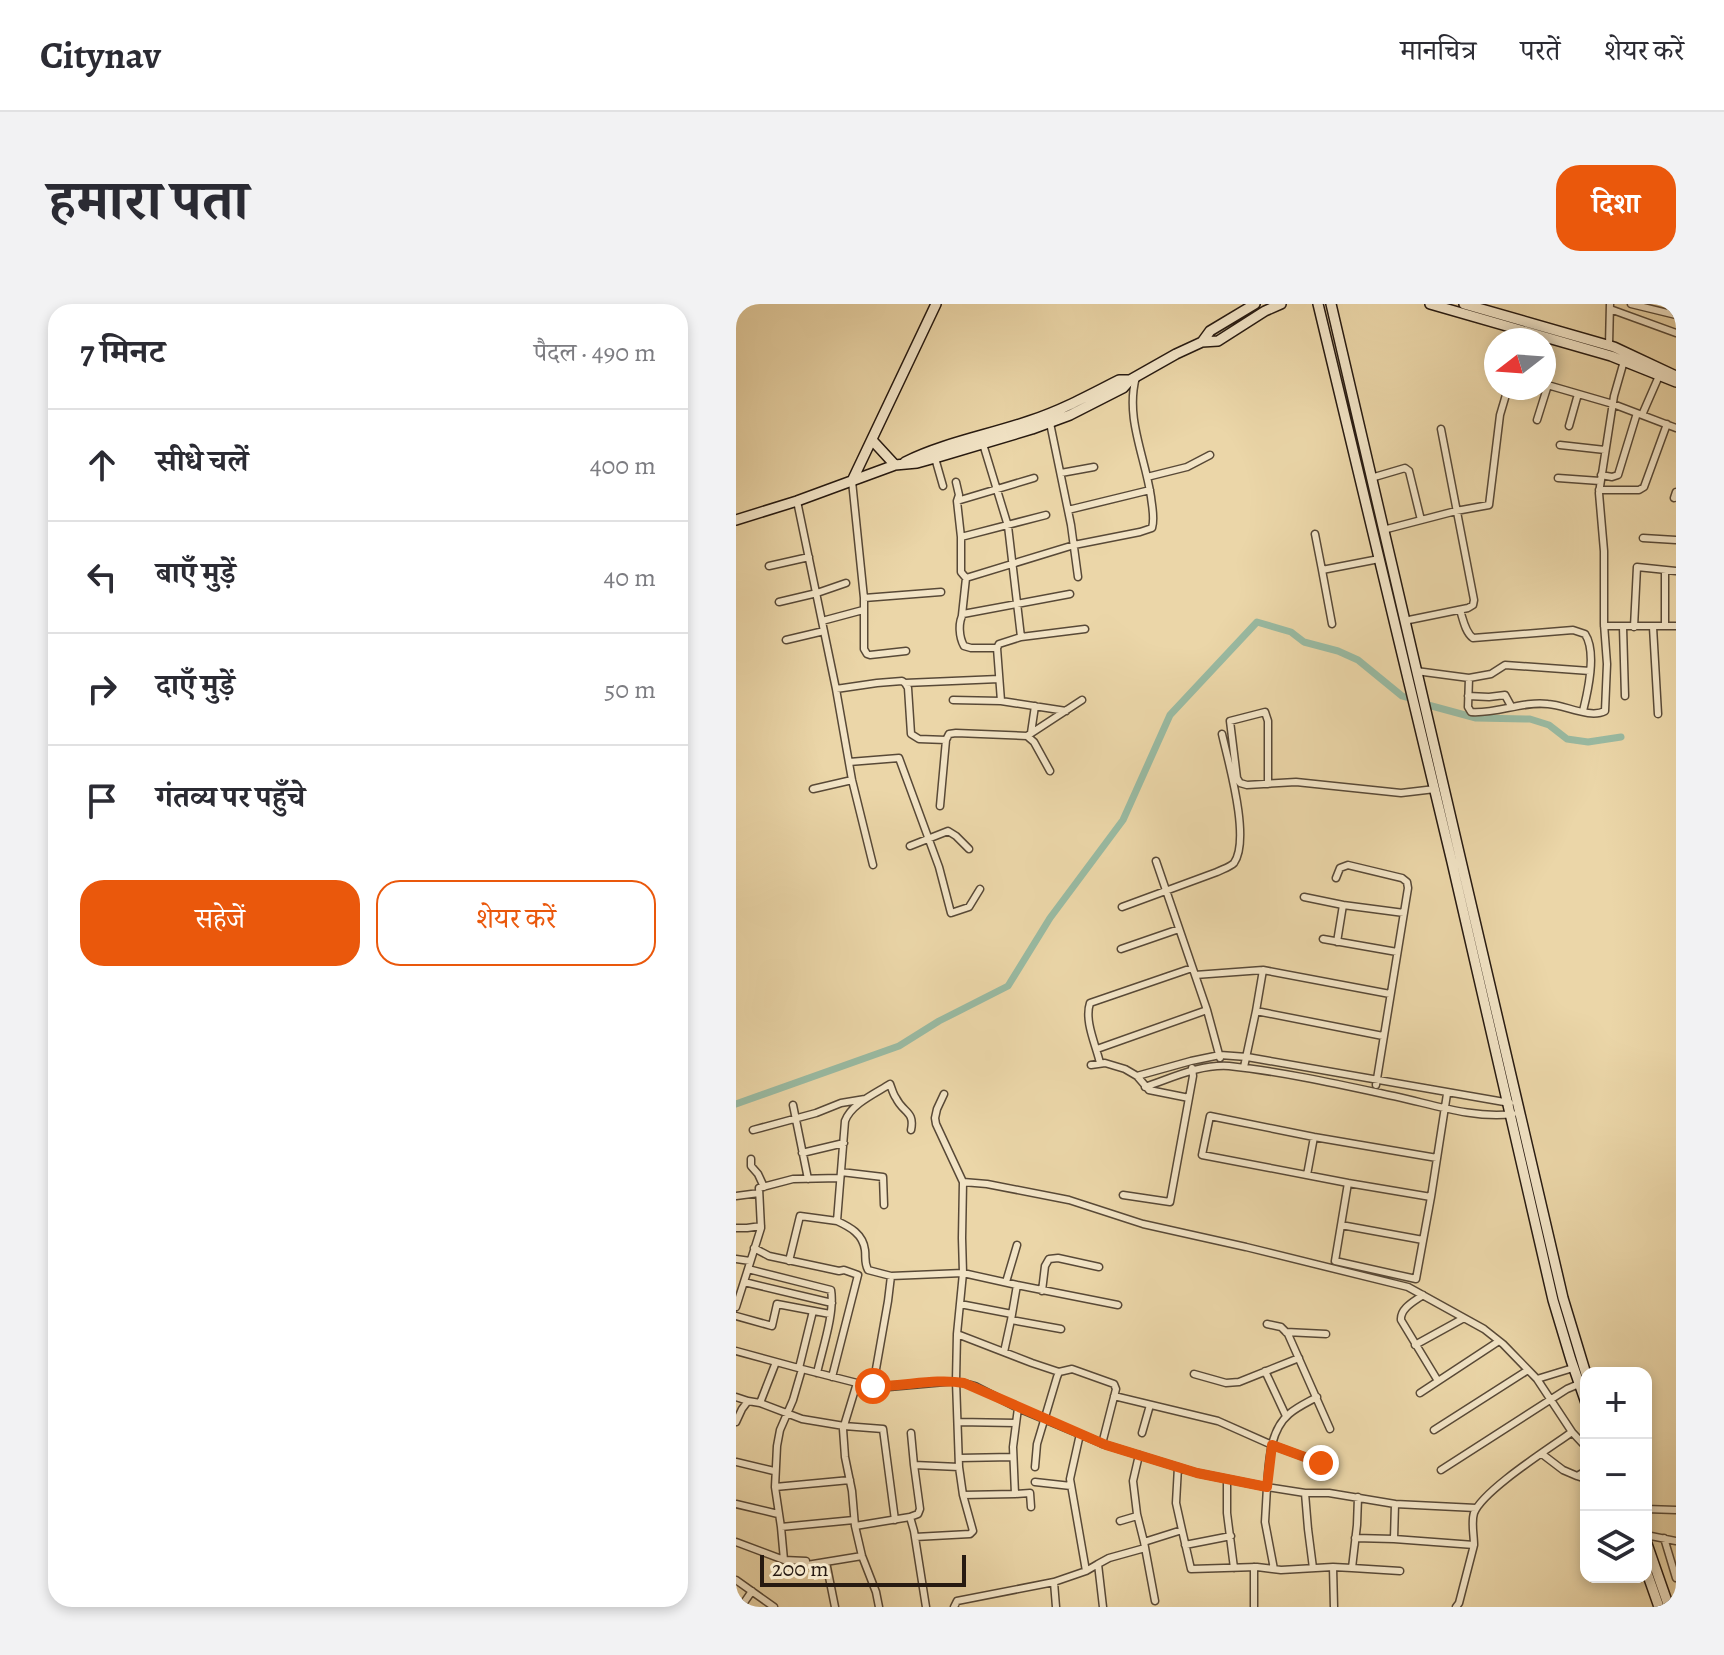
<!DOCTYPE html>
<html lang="hi">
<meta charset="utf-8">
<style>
body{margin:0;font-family:Alegreya,"Noto Serif Devanagari",serif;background:#f2f2f3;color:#2b2b33}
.controls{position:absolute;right:24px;bottom:24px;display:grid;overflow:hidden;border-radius:16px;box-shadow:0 4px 12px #0003}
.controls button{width:72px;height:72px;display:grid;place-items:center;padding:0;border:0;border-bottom:2px solid #e1e1e2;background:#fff;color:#2b2b33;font:40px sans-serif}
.compass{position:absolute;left:748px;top:24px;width:72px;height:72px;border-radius:50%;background:#fff;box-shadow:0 4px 12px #0003;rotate:253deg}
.scale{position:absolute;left:24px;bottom:20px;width:206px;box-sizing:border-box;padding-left:8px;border:4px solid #271a11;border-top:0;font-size:22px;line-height:28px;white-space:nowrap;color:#271a11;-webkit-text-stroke:6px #f2e4c6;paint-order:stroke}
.stop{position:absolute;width:24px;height:24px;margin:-18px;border:6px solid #ea580c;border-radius:50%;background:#fff}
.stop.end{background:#ea580c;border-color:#fff;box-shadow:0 2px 8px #0008}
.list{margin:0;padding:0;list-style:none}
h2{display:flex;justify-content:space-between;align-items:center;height:104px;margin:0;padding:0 32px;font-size:34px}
h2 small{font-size:26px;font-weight:400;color:#7c7c81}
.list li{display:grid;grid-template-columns:52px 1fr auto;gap:24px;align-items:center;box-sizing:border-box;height:112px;padding:0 32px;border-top:2px solid #e1e1e2}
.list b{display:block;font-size:30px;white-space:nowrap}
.list em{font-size:26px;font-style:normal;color:#7c7c81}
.actions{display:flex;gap:16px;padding:24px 32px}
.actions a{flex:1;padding:18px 0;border:2px solid #ea580c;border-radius:24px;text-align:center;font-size:28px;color:#ea580c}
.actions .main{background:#ea580c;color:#fff}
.icon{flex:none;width:44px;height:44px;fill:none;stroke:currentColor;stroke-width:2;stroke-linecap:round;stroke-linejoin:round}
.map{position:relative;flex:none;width:940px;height:1303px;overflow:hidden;border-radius:24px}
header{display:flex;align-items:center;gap:48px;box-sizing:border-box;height:112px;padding:0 40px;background:#fff;border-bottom:2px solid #e1e1e2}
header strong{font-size:38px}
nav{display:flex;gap:44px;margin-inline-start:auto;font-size:28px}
.intro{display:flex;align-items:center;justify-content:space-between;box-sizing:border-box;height:192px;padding:0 48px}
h1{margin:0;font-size:56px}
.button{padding:20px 36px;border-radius:24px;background:#ea580c;color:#fff;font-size:28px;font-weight:700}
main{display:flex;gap:48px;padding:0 48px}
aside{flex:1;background:#fff;border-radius:24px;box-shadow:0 4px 12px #0003}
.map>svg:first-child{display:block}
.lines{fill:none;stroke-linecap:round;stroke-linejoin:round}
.canal{stroke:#99baa2;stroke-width:7}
.minor-casing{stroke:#584937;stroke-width:9}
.secondary-casing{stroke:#271a11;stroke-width:12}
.minor{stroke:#f2e4c6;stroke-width:6}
.secondary{stroke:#f2e4c6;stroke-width:9}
.route{stroke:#ea580c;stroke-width:10}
</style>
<header>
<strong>Citynav</strong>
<nav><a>मानचित्र</a><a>परतें</a><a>शेयर करें</a></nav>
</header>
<div class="intro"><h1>हमारा पता</h1><a class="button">दिशा</a></div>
<main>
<aside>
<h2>7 मिनट<small>पैदल · 490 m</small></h2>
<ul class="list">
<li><svg class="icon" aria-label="ahead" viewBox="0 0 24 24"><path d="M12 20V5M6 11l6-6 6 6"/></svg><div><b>सीधे चलें</b></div><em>400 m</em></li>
<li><svg class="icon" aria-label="left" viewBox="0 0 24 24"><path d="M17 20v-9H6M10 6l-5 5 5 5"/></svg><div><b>बाएँ मुड़ें</b></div><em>40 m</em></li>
<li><svg class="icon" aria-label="right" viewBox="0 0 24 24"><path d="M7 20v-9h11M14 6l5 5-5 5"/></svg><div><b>दाएँ मुड़ें</b></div><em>50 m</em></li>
<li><svg class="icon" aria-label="arrive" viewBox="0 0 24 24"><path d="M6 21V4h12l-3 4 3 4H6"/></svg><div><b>गंतव्य पर पहुँचे</b></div></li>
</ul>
<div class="actions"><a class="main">सहेजें</a><a>शेयर करें</a></div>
</aside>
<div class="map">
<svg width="940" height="1303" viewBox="0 0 940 1303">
<rect width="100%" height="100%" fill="#ebd6a8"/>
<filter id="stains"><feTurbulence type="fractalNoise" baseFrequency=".0025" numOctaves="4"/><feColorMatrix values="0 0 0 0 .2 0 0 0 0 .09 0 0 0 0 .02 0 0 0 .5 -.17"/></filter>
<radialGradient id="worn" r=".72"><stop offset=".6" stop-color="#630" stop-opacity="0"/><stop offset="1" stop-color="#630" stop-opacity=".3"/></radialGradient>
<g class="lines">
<path class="canal" d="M692,401l48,13 54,1 19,6 18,14 21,3 33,-5
M0,800l163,-58 40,-25 69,-35 42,-68 73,-98 47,-105 87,-93 34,10 13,10 34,9 20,9 44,36 7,2"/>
<g class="minor-casing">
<path id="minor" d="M895,0l45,11
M874,5l66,24
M873,41l1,-41
M808,80l69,20 63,24
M906,111l17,-39
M801,116l11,-35
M314,119l21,102 7,52
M833,122l9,-32
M824,141l45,5
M199,154l8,28
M325,169l33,-6
M865,171l11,2 6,-2 19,-62
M411,173l40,-10 23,-12
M635,174l34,-10 4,3 12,49
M822,174l42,3
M116,177l12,117v51l3,5 3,1 36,-4
M220,178l3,13 -2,6 4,36v35l5,6 -4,37
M863,186h40l5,-3 23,-63
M938,194l2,-6
M61,197l39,188 16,91 21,85
M221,197l77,-23
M332,206l82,-20
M647,226l73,-19 33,-6 11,-90 8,-27
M579,230l7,36
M225,233l85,-22
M907,234l33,2
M33,262l40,-9
M230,274l108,-33 66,-13 12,-4c3,-10 0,-21 -1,-31 -6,-41 -26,-79 -15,-120
M128,294l77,-6
M43,298l38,-9 29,-10
M724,306c3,9 5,22 13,28l100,-8 12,4c12,18 3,57 -2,77
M86,317l41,-11
M668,317l64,-13 5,-3 1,-5 -33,-171
M596,320l-10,-54 57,-11
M868,322h72
M929,322v-56
M887,323l2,69
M898,323l3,-60 39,4
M917,323l5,87
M285,333l64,-8
M50,336l38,-9
M261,344h-26l-7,-2c-5,-9 -6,-23 -1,-32l107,-20
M680,367l53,7 22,-4 14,-9 85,6
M733,374l-1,29 3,5c26,2 51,-11 77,-8 17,1 42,15 57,7l2,-47 -3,-40v-73l-5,-58 15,-97 10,-35
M169,379l94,-4
M100,385l41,-6 25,-2 3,2 3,5 3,46 8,5 27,1
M732,392l21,1 16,-2 6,11
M217,396l48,1 -4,-53 2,-4 22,-7 -13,-111 -25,-82
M265,397l65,10
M295,429l4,-27
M291,432l55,-36
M113,458l50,-4 40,109 12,46 18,-6 11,-18
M532,480v-63l-3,-9 -35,9 7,57 3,5 7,2 49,-3 105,11 34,-4
M77,485l39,-9
M204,502l6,-66 3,-6 7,-1 71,3 7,6 16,29
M174,542l38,-15 8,5 13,13
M420,557l51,149 13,48
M600,574l4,-10 8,-3 54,13 5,4 1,6 -32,197
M568,593l39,8
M386,603l95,-35c6,-3 13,-5 17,-9 17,-24 -6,-102 -12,-129
M587,635l74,13
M601,638l6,-37 61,8
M385,645l58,-20
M527,666l127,24
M459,671l68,-5 -7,41
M361,745l110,-39
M364,759c-4,-18 -16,-42 -10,-60l102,-35
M355,761l14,-2 20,6 12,7 12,14 40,8
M508,763l12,-56 127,25
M401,772l54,-15 29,-6 27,2 263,46
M409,783c27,-9 55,-23 84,-21 56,6 113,19 169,31 36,8 77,22 115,17
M57,801l15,74
M17,826l63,-17 25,-10 24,-4
M66,849l42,-10
M15,855v7l7,8 6,13
M105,868l42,5 1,28
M571,871l7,-38
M227,878l24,2 82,16 74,24 103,23 162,40 76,42 19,15 34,35 36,-11
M612,879l-146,-28 8,-39 104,21 123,21
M387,891l47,7 23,-126 -1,-8
M0,892l23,-3
M695,893l-83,-14 -13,78 81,18 15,-82 16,-103
M101,917c13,6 26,13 28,29 1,8 -1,12 3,20l23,6 72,-3 -1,-35 1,-56 -27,-58 -1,-6 2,-9 7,-15
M605,921l82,15
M0,924h11l14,-2
M18,944l15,8 70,15 5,-1 14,5 -26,102
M0,955l14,2
M53,957l11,-45 37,5 8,-100c6,-17 31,-28 45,-37 2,5 3,10 6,14 7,15 19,13 15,32
M12,965l83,21c4,23 -9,60 -14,83
M8,978l88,21
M270,978l11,-37
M306,987l3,-25 4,-7 9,-1 41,9
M687,991c-8,6 -23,13 -22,25l37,61
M224,1000l52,10
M0,1003l25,-79 -2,-40 34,-9 47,-1
M0,1012l36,10 5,-22 53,10
M275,1016l6,-35 101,20
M531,1020l14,3 7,7 42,95
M550,1028l40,2
M221,1030l6,-61 54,12
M679,1041l49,-27
M0,1047l66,18
M268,1048l7,-32 50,9
M40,1058l-16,41 42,16 42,7 39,3 12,91
M63,1064l14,-57
M529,1067l21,45
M458,1070l32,9 13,-1 60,-24
M121,1079l32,4 67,-6 1,-47 75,29 27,9
M137,1082l15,-85 3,-25
M684,1089l79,-52
M378,1092l104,25 54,24 49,18
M0,1093l12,4
M282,1104l-5,39 2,47 -52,1 -4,-28 -3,-86 19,5 43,22 88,37 91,28 70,14c2,-24 2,-56 22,-73 8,-7 19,-12 28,-17
M0,1118l6,-13 6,-8 12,2
M222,1118l58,1
M698,1126l94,-60
M836,1128l14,15
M175,1129l3,32
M406,1129l8,-28
M344,1130l-10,45 16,92
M806,1150l21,16 14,6
M403,1151l-6,26 4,33 7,28
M223,1154l54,-1
M0,1158l38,9
M299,1163l2,-23 20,-67 2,-5 13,-3 42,15 2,5 -14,55
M442,1163l-2,36 6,27
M705,1166l126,-81 19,-8
M850,1167l-9,5 9,3
M491,1175v34l7,55
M299,1178l36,4
M39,1183l75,-7
M569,1189l3,36 5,39
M279,1190l15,-1 1,14
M0,1200l42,10
M659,1200l81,4
M910,1205l30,1
M174,1213l8,-3 2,-5 -6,-44 45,2
M118,1216l-73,7 -6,-40 2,-41 3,-16 13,-30 9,-31 55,14 -14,46 2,28 7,34 3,35 7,30 14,36 3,15
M384,1217l17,-5
M119,1222l55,-9 4,14 12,76
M45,1223l3,33
M910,1231l30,6
M179,1233l55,-3 3,-3 -10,-36
M619,1234l39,1
M928,1234l12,40
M0,1238l48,18 22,1
M449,1241l46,-9
M90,1258l9,45
M362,1260l11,-6 36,-10
M71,1261l55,-9
M597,1263l19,1 5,-43 1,-28
M616,1264l48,3
M538,1265l-9,-47 2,-35 38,6h24l66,11 -1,35 80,6c0,-10 -3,-23 0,-32 9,-23 76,-65 98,-81l-35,-53
M0,1276l38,27
M318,1278l32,-11 12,-7 5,43
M419,1297l-11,-59 38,-12 9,39 66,-2 24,3 52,-3 1,40
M5,1303l11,-16
M218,1303l3,-6 97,-19 2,25
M518,1303v-40
M720,1303l3,-4 15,-58"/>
</g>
<g class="secondary-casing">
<path id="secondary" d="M582,0l134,558 101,438 18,60 15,43
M595,0l232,994 23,76
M694,0l181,52 65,26
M728,0l150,43 62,29
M466,38l8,-11 45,-27
M136,136l23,25
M169,158c38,-19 83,-27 124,-41 31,-10 61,-26 90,-41h11
M116,177l84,-177
M0,216l61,-19 98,-36 22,-2 18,-5 97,-29 38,-14 53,-27 7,-8 46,-26 26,-12 16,-1 47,-30 16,-7
M910,1237l23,66
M910,1266l13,37"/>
</g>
<use href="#minor" class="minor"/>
<use href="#secondary" class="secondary"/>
</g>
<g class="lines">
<path class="route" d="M137,1082c30,1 61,-8 91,-3l142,62 91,28 70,14 5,-42 49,18"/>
</g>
<rect width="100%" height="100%" filter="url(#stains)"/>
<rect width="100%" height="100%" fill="url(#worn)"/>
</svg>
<div class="controls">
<button>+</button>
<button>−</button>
<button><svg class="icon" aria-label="layers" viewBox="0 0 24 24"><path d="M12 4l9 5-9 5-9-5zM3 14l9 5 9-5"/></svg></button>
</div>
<svg class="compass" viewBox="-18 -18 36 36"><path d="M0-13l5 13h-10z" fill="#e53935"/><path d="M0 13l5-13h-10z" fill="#7c7c81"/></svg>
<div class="scale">200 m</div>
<div class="stop" style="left:137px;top:1082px"></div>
<div class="stop end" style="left:585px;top:1159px"></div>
</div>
</main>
